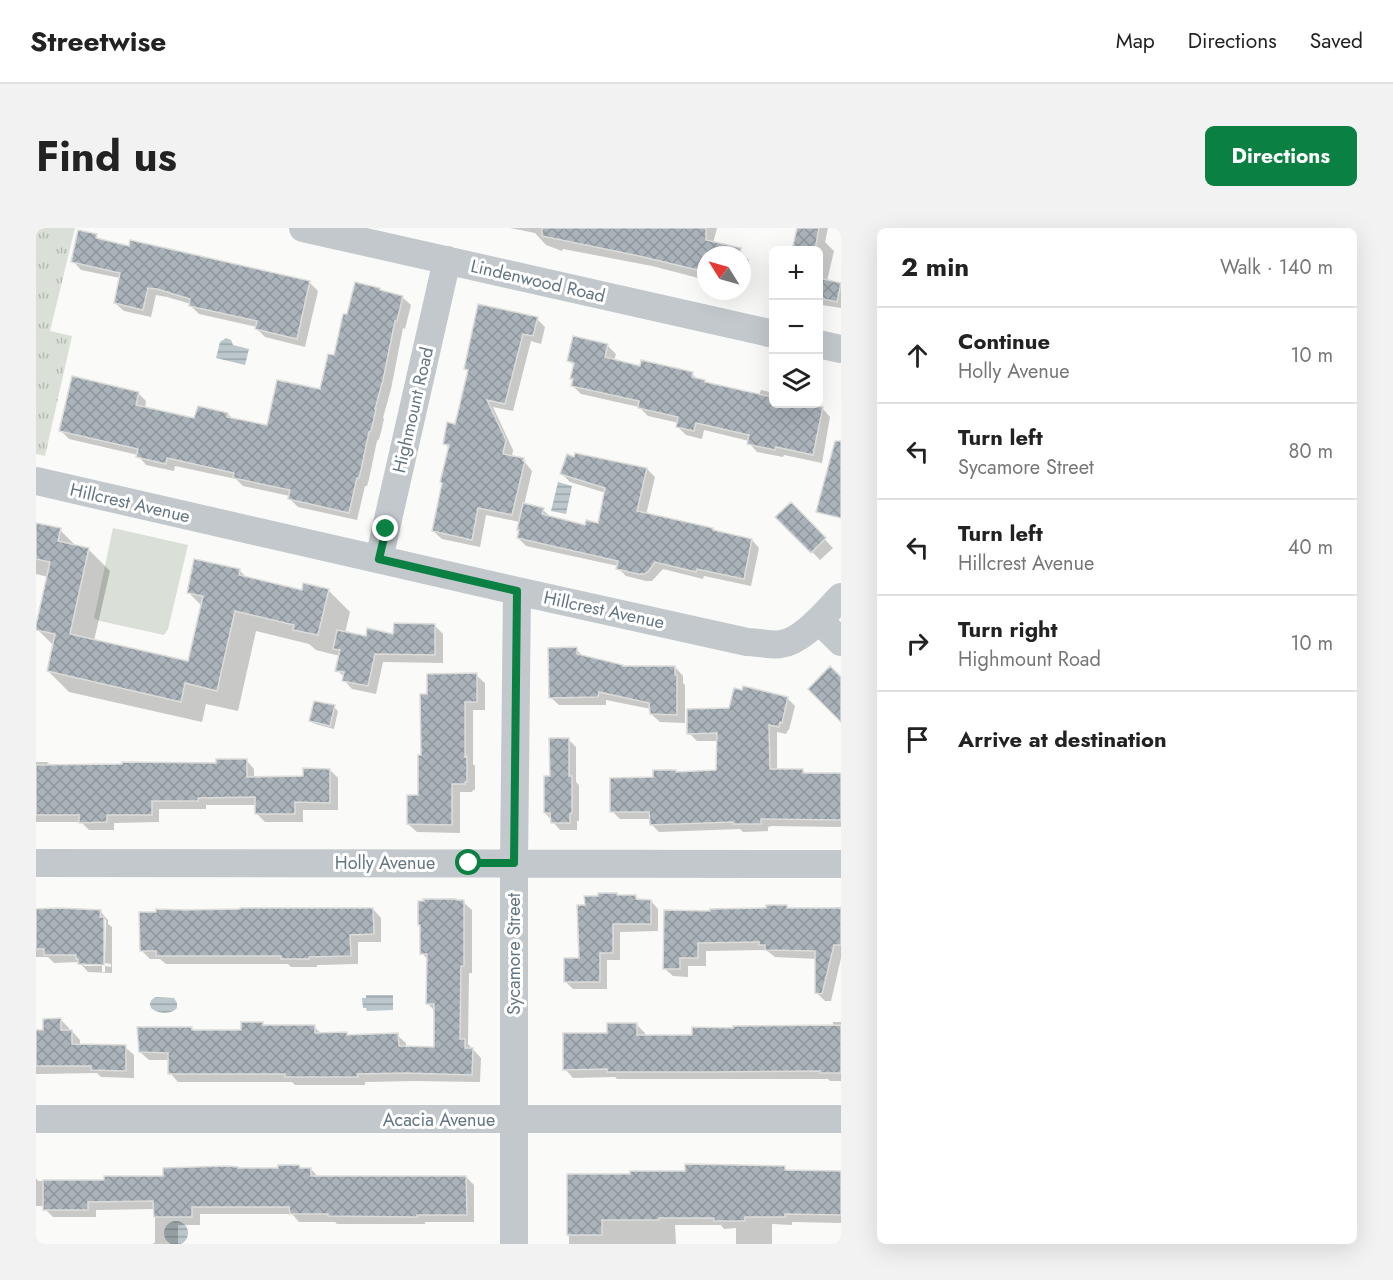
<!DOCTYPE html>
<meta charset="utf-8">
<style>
body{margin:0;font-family:Jost,sans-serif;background:#f2f2f2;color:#222}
.controls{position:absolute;right:18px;top:18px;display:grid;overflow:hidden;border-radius:9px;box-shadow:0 6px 24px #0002}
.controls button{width:54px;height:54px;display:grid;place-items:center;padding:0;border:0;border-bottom:2px solid #e0e0e0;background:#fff;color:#222;font:30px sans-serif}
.compass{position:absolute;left:661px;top:18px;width:54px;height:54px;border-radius:50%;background:#fff;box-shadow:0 6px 24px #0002;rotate:307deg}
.stop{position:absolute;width:18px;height:18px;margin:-14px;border:4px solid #0b8043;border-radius:50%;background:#fff}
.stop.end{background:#0b8043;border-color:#fff;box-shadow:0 2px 6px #0008}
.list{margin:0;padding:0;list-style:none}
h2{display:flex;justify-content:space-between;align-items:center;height:78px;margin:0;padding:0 24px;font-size:26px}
h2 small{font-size:20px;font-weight:400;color:#767676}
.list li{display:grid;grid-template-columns:39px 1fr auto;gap:18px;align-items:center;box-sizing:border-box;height:96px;padding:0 24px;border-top:2px solid #e0e0e0}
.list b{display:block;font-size:22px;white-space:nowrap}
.list p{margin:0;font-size:20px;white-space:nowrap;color:#767676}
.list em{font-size:20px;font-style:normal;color:#767676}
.icon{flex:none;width:33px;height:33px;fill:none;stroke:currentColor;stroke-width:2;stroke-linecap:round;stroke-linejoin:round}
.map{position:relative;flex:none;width:805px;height:1016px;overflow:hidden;border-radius:9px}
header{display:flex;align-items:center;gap:36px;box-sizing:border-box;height:84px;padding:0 30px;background:#fff;border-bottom:2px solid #e0e0e0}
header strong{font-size:28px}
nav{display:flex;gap:33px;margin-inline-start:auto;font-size:21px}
.intro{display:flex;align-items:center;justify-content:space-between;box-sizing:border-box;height:144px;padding:0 36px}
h1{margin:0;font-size:42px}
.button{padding:15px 27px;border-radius:9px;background:#0b8043;color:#fff;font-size:21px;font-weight:700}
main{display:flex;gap:36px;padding:0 36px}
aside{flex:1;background:#fff;border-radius:9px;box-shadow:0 6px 24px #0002}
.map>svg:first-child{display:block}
.green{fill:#dadfd7}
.park{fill:url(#park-tufts)}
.water{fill:url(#water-rules)}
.shadow{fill:#0003;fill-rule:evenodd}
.building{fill:url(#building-cross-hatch);stroke:#dcdcda;stroke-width:1.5}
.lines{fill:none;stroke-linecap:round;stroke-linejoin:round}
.minor{stroke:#c3c8cc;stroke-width:28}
.route{stroke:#0b8043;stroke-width:8}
.labels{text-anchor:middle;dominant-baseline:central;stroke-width:6;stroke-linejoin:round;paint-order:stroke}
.street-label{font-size:18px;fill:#657683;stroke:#fff}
</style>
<header>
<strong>Streetwise</strong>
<nav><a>Map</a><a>Directions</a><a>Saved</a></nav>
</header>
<div class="intro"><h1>Find us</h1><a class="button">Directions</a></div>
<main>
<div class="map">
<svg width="805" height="1016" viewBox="0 0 805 1016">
<defs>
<pattern id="park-tufts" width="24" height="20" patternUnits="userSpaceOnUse" patternTransform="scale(1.5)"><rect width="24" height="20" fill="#dadfd7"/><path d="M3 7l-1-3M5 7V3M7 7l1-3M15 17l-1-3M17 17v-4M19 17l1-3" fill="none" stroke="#b4b9b4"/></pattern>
<pattern id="water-rules" width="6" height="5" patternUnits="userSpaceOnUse" patternTransform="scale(1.5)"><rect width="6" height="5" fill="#bbc7cb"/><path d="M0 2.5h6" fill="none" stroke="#9ca6aa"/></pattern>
<pattern id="building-cross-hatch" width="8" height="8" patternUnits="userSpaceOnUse" patternTransform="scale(1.5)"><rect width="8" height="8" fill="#aab3b9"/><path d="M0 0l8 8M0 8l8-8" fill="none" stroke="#8e969c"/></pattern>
</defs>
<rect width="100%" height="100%" fill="#fafaf8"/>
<path class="green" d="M77,300l75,17 -20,84 -4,6 -64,-14 -6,-3z"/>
<path class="park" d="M0,0h39l-25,103 22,5 -27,120 -9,-2z"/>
<path class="water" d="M190,110l5,2 2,5 16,4 -4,16 -29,-7 4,-16z
M522,254l14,4 -6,28 -15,-3z
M330,767h27v15l-26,1 -1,-3h-3l-1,-10h4z
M120,769l18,1 3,5v5c-6,7 -20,6 -26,0 -2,-5 -1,-8 5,-11z
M128 1005a12 12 0 1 1 24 0a12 12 0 1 1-24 0Z"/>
<path class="shadow" d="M474,0h207l-4,15 25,6 11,11 -7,31v-36h-36v25l-54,-14 -89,-17 -1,2 -16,-6 -11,-12z
M763,0h29l-3,14 9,9 -7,30 14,3v24l-19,-3v2l-4,-1v-56h-24z
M60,8l5,5 29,7 1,-6 179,41 8,8 -13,56 -40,-10 -8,-8v-2l-58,-13 -9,-9 1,-1 -24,-7 -11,-2 -5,22 -27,-6 -9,-8 5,-25 -39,-8 -8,-9z
M344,61l2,3 20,5 9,8 -6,24 -2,-1 -12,61 -8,29 1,1 -3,13 -2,7 -2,2 -8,38 -2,7h-2l-8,34 -59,-13 -8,-8v-3l-47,-10 -7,-7 -61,-13 -1,5 -28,-6 -8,-10 -69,-16 -8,-8 77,-38 8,8 -1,8 50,11 33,-6 5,5 35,8 53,-36 14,-34 13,-41z
M501,91l8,8 -4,17 -10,-3 -18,70 -20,-4 20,43 -1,7 11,3 9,11 -8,34 19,5 8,7 35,9 14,-2 6,-31 -36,-11 -8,-8 13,-16 1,-3 71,14 8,8 -9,38 67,14 3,3 36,8 7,8 -8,38 -47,-10 -1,3 -40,-10 -11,12h-6l-20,-5 -8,-8v-2l-92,-20 -8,-8 2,-16 -34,-7 -6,32 -38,-8 -9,-8 17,-82 -6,-6 12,-18 13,-54 -3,-3z
M571,117l9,9 -2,7 27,7 51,6 7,6 6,1 2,3 52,11 2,-5 13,3v11h35l2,2 11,2 8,9 -8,46 -38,-8 -1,2 -26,-5 -8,-9v-2l-45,-11 -2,9 -16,-4 -8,-8 1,-4 -31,-7 -9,-9 -58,-13 -8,-8 2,-20 -6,-5z
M755,276l42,44 -13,12 -42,-43z
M0,296l24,6 17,17 12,3 21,21 -16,70 95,22 13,-57 -14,-14 52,-21 8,8 55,13 25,-2 22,22 -5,21 22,5 27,-2 41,-10 8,8v29l-60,-1 -7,32 -24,-5 -8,-9v-3l-7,-7 3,-14 -24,-6 -7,-6 -53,-13 -18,80 -32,-7 -4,18 -133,-30 -21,-21 6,-25 -17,-17 11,-52 -12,-3z
M540,421l9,9 38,8 52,1 8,9v7l2,2v38l-25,-1 -9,-8v-5l-45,-9v5h-47l-9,-8z
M440,447l9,8v27h-12v54l2,2v24h-2l-1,2h-12v41l-43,-1 -9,-8 12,-27 9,-101z
M751,470l8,8 -6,24h-1l-2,4 -9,-2v38h25l5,5h34v52l-70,-1 -3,1v4l-25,1 -3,-3 -81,3 -8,-8v-5h-31l-8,-8 42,-32 23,-6 41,-2v-30h-21l-8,-8 41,-23z
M298,479l4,4 -4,18 -19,-5 -4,-4z
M532,511l8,8v35l3,3v36h-2v9h-17l-15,-17 7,-36z
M210,532l8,9v9l50,-1 26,-7 8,8v32h-35v12h-38l-8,-8v-9h-51v4h-47v13l-45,1v7h-25l-8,-8h-45v-60h11l4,4 167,-1z
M580,666l3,3 16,-1 4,5h12l7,8v22l-38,1v28h-13v29h-34l-7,-7 14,-22 6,-53z
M427,674l9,8v63h-3l-1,71 13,14 -1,24 -65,-1 -50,1v3h-70l-3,-3h-114l-8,-9v-13h-21l-9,-8 51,-24 4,4h48l20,-8 2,2 49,1 8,7h24l3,2 48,-1 9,8v5l29,1v-38l-8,-8 1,-43 -6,-7v-26l-3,-3z
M751,679l2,2 46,1v-3h6v51l-10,43h-6l-9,-9 1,-33 -42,-2 -9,-7 -60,1v15h-18v11l-15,-1 -9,-8 48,-55 55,-3z
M337,681l8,9v24h-23v22l-41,1v2h-26l-3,-3h-122l-6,-5h-10l-9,-9 16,-40z
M0,682l64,1 8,9v4l4,3v46l-24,-1 -9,-10 -25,1 -6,-6h-12zM67,689l3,3 -1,43 6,1v3l-6,-1v6h-3v-6h-18v-3z
M25,792l8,8v4l3,-1 8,9v5l45,2 9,8v23l-33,-1 -4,-4 -61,1v-42h9z
M797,794h8v59h-11l-2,-2h-211l-2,-2 -42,1 -8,-9 43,-35 28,-10 9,9v4h48l140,-11z
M263,938l3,3h9l7,8h148l8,8v37h-49v2h-88l-2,-2h-36l-7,-8h-92v11h-22v19h-25l2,-2v-33l-59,1v7h-43l-8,-8v-3h-9v-28l2,3h67l174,-11z
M748,940l4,3 53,1v51l-49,-1v3l-20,-1v20h-36v-16l-12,1 -3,-4h-46l1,19h-107l-1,-68 63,-1z"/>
<path class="building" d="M506,0h164v12l35,8 -1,7h-34v17l-67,-16 -97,-20z
M761,0h22l-4,22h-23z
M42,2l19,4 -1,4 33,8 1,-6 180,41 -13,58 -42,-10 2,-8 -68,-15 1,-7 -33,-10 -9,-1 -5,22 -29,-7 6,-30 -49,-11z
M783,50l22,5 -4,19 -18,-4z
M319,54l25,6v2l23,6 -6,25h-2l-12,59 -8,29h1l-3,14 -2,8 -2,1 -8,38 -2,8h-2l-8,35 -61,-14 2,-9 -57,-12 1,-5 -67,-15 -1,6 -30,-7 2,-8 -79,-18 13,-55 67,16 -3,13 58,13 4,-12 30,7 -1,4 40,8 10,-45 43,9 8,-35 6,1 9,-41h4z
M442,76l60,13 -5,19 -10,-2 -18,70 -18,-4 19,40 -3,14 21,4 -1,3h2l-13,54 -34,-7 -6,32 -40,-9 10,-48 -2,-1 9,-37 -6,-1 4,-22 8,2 13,-54 -4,-1z
M537,108l35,8 -3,13 35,9 1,-6 52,12 -1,5 13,3v2l67,15 -1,2 3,1v4h30l19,3 -10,48 -37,-8 -1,3 -28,-6 2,-9 -53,-12 -2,8 -18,-4 2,-10 -40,-9 1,-7 -68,-15 2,-7h-3l4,-16 -7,-2z
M799,213h6v77l-25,-6z
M539,225l72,15 -10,43 76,17v2l39,9 -8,40 -47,-10 -1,3 -41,-10 -7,10 -4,2h-6l-22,-5 2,-8 -101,-23 2,-8h-2l6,-27 21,5 -2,6 43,11 1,-5 12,3 7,-35 -45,-14 7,-20 7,3z
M755,274l35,36 -15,15 -36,-36z
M0,295l25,5 -3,13 31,7 -19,86 118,27 15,-65 -16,-3 7,-34 46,10 -1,6 63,15 1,-7 26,6 -11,46 -25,-5 1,-5 -59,-14 -18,80 -32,-8 -4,19 -134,-31 8,-37 -19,-4v-5l14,-63 -14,-3z
M358,395l41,1v31l-60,-1 -7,32 -26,-5 2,-9 -9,-1 5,-21 -7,-1 4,-19 29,6 1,-8 26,6z
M541,419v7l46,11v1h52v9h2v40l-27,-1 -1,-11 -50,-11 -1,5 -49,1 -1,-50z
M794,438l11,11v45l-33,-33z
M441,445v29h-12v55l2,-1v26h-2v2h-13v41l-45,-1v-29h11v-40h3l-1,-61h7v-20z
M707,458l45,11 -6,26 -2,-1 -1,5 -10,-2 1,44h33v4h38v47l-79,-1h-1v5h-28v-2l-83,3 -1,-13h-39v-34l43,-1v-7h23v2l40,-2 1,-37 -30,1v-25l42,-1 5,-20 8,2z
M278,473l21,4 -5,21 -21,-5z
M513,510h20v38h3v37l-2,1v9h-19l-1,-10h-6v-37h6z
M180,531h31v18l56,-1v-8l27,1v34l-35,-1v12h-40v-17l-57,1v3h-46v14h-45v7l-28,1v-8h-43v-50l86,-1v-2l94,1z
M562,665h19v2h19v4l15,1v24h-38v29h-13v29h-36v-24h15l-2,-53h8l-1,-9h14z
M387,671h33v1h8v66h-3l-1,73h5v9h8l-1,27 -66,-2 -49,1 1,3h-73v-3h-117v-21l-29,-1 -2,-25h55v3h49v-8h22v3h52v8l32,-1v3l51,-2 1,13 35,1v-43h-8l1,-50h-7v-29h-2v-24h6z
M730,677h21v3h54v37h-7l-12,49 -7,-1v-42l-50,-1v-5h-6v-3l-61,1v15h-18v11h-17l1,-59 46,1v-2l56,-1z
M22,680l43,2 -1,7h4v48l-26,-1v-5h-2v-4h-32v-6h-8v-40z
M204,680h133l1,26 -24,1 1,21 -42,1v2h-28v-3h-125v-5h-16l-1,-39h17v-3l28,1 56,-1z
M25,790v12h11v14l54,1v26l-35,-1v-4h-55v-36h7v-11z
M571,795h30v12h55v-8l41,1v-2l108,-1v48h-21v-2l-107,1h-106v-3l-44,1v-37h44z
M649,936l100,2v4l56,1v44l-56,-1v3h-40v4h-31v-3h-55v2h-57v15h-35v-61h63v-3h55z
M242,937h21l1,3h11v8h155l1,39h-50v2l-89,-1v-2h-38l-1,-7h-97v10h-38l-1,-16 -65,1v8h-45v-30h61v-4h59v-8l64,-2 11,1v1h40z"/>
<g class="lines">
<path class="minor" d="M267,0l471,106
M782,116l23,5
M0,253l481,110 230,51c10,0 25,4 34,2 22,-3 45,-32 60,-47
M343,331l68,-299
M783,392l22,22
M0,635l805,1
M0,891h805
M478,1016v-381l3,-272"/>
</g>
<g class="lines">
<path class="route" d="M350,301l-7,30 138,32 -3,272h-45"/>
</g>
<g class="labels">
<g class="street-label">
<text transform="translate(502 53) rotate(13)">Lindenwood Road</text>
<text transform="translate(377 182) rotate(-77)">Highmount Road</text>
<text transform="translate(94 275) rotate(13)">Hillcrest Avenue</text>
<text transform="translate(568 382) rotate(12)">Hillcrest Avenue</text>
<text x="349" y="635">Holly Avenue</text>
<text transform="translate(478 726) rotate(-90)">Sycamore Street</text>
<text x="403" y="892">Acacia Avenue</text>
</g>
</g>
</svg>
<div class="controls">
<button>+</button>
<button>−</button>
<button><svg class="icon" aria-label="layers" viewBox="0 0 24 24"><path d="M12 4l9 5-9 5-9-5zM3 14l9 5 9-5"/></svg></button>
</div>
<svg class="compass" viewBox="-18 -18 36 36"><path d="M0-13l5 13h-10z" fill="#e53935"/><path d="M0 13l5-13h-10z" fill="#767676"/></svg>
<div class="stop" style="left:433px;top:635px"></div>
<div class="stop end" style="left:350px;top:301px"></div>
</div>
<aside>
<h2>2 min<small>Walk · 140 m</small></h2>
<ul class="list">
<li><svg class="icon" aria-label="ahead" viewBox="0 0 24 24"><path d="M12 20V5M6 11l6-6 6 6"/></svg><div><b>Continue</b><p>Holly Avenue</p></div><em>10 m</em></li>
<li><svg class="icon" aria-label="left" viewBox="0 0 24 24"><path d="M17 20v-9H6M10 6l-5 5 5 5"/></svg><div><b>Turn left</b><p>Sycamore Street</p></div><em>80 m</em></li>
<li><svg class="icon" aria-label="left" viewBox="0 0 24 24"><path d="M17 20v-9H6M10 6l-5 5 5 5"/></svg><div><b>Turn left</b><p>Hillcrest Avenue</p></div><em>40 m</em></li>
<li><svg class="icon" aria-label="right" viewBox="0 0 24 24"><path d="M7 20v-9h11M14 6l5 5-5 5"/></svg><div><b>Turn right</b><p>Highmount Road</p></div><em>10 m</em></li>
<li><svg class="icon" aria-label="arrive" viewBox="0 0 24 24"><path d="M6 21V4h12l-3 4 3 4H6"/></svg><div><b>Arrive at destination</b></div></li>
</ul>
</aside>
</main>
